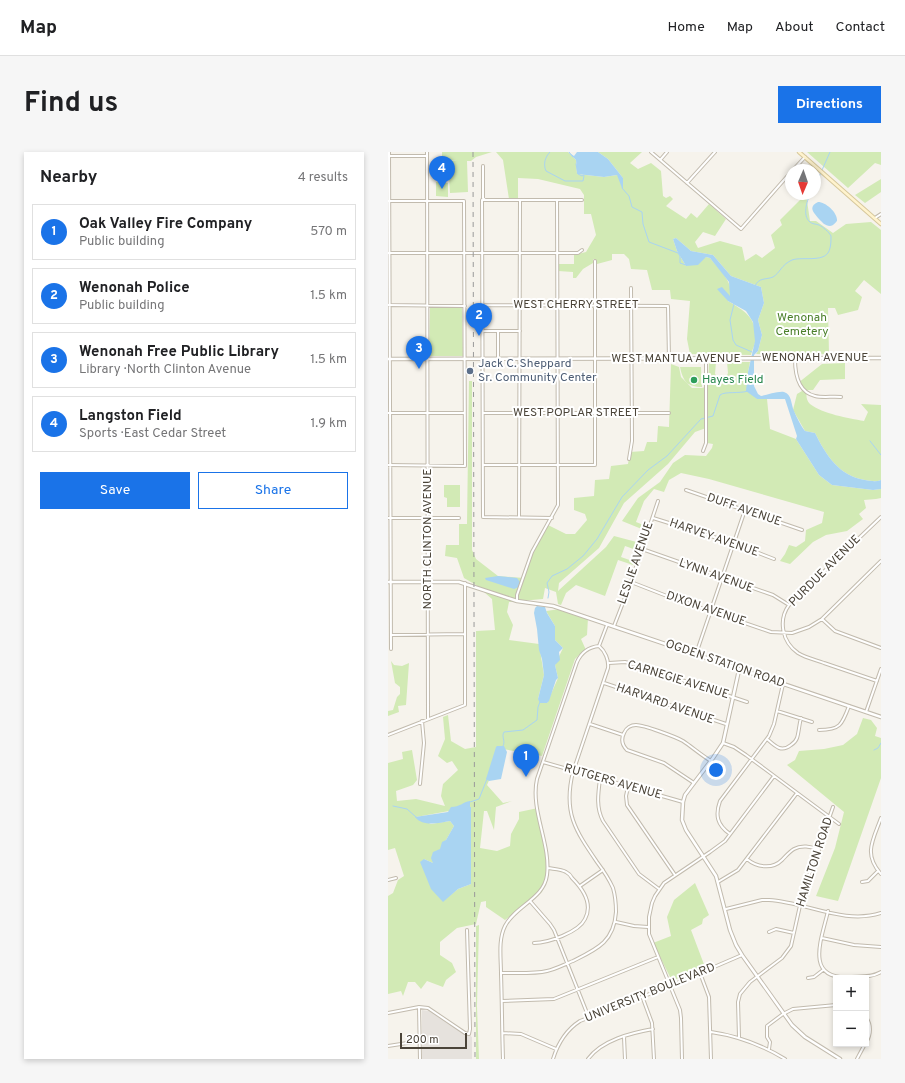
<!DOCTYPE html>
<meta charset="utf-8">
<style>
body{margin:0;font-family:Overpass,sans-serif;background:#f6f6f6;color:#202124}
.controls{position:absolute;right:12px;bottom:12px;display:grid;overflow:hidden;border-radius:0px;box-shadow:0 2px 6px #0003}
.controls button{width:36px;height:36px;display:grid;place-items:center;padding:0;border:0;border-bottom:1px solid #e0e0e0;background:#fff;color:#202124;font:20px sans-serif}
.compass{position:absolute;left:397px;top:12px;width:36px;height:36px;border-radius:50%;background:#fff;box-shadow:0 2px 6px #0003;rotate:182deg}
.scale{position:absolute;left:12px;bottom:10px;width:67px;box-sizing:border-box;padding-left:4px;border:2px solid #4b4439;border-top:0;font-size:11px;line-height:14px;white-space:nowrap;color:#4b4439;-webkit-text-stroke:3px #fff;paint-order:stroke}
.you{position:absolute;left:328px;top:618px;width:14px;height:14px;margin:-10px;border:3px solid #fff;border-radius:50%;background:#1a73e8;box-shadow:0 0 0 6px #1a73e833}
.badge{display:grid;place-items:center;width:26px;height:26px;border-radius:50%;background:#1a73e8;color:#fff;font-size:13px;font-weight:700}
.pin{position:absolute;translate:-50% -33px;filter:drop-shadow(0 1px 2px #0008)}
.pin::after{content:'';position:absolute;top:21px;width:14px;height:12px;background:inherit;clip-path:polygon(0 0,100% 0,50% 100%)}
.list{margin:0;padding:0;list-style:none}
h2{display:flex;justify-content:space-between;align-items:center;height:52px;margin:0;padding:0 16px;font-size:17px}
h2 small{font-size:13px;font-weight:400;color:#757577}
.list li{display:grid;grid-template-columns:26px 1fr auto;gap:12px;align-items:center;box-sizing:border-box;height:56px;margin:0 8px 8px;padding:0 8px;border:1px solid #e0e0e0;border-radius:0px}
.list b{display:block;font-size:15px;white-space:nowrap}
.list p{margin:0;font-size:13px;white-space:nowrap;color:#757577}
.list em{font-size:13px;font-style:normal;color:#757577}
.actions{display:flex;gap:8px;padding:12px 16px}
.actions a{flex:1;padding:9px 0;border:1px solid #1a73e8;border-radius:0px;text-align:center;font-size:14px;color:#1a73e8}
.actions .main{background:#1a73e8;color:#fff}
.map{position:relative;flex:none;width:493px;height:907px;overflow:hidden;border-radius:0px}
header{display:flex;align-items:center;gap:24px;box-sizing:border-box;height:56px;padding:0 20px;background:#fff;border-bottom:1px solid #e0e0e0}
header strong{font-size:19px}
nav{display:flex;gap:22px;margin-inline-start:auto;font-size:14px}
.intro{display:flex;align-items:center;justify-content:space-between;box-sizing:border-box;height:96px;padding:0 24px}
h1{margin:0;font-size:28px}
.button{padding:10px 18px;border-radius:0px;background:#1a73e8;color:#fff;font-size:14px;font-weight:700}
main{display:flex;gap:24px;padding:0 24px}
aside{flex:1;background:#fff;border-radius:0px;box-shadow:0 2px 6px #0003}
.map>svg:first-child{display:block}
.industrial{fill:#e6e2dd}
.green{fill:#d2eab5;fill-rule:evenodd}
.water{fill:#a9d4f2}
.lines{fill:none;stroke-linecap:round;stroke-linejoin:round}
.stream{stroke:#a9d4f2;stroke-width:1}
.minor-casing{stroke:#c2bbae;stroke-width:4}
.tertiary-casing{stroke:#c2bbae;stroke-width:4.5}
.secondary-casing{stroke:#d6c79b;stroke-width:4.5}
.minor{stroke:#fff;stroke-width:2}
.tertiary{stroke:#fff;stroke-width:2.5}
.secondary{stroke:#fff3cd;stroke-width:2.5}
.rail{stroke:#9a9a9a;stroke-width:1;stroke-dasharray:5 5;stroke-linecap:butt}
.service-dot{fill:#5c6f8a;stroke:#fff;stroke-width:1.5}
.leisure-dot{fill:#2e9e5b;stroke:#fff;stroke-width:1.5}
.labels{text-anchor:middle;dominant-baseline:central;stroke-width:4;stroke-linejoin:round;paint-order:stroke}
.street-label{font-size:12px;fill:#4b4439;stroke:#fff}
.park-label{font-size:12px;fill:#4a7f2a;stroke:#fff}
.service-label{font-size:12px;fill:#4e5e75;stroke:#fff;text-anchor:start}
.leisure-label{font-size:12px;fill:#27864d;stroke:#fff;text-anchor:start}
</style>
<header>
<strong>Map</strong>
<nav><a>Home</a><a>Map</a><a>About</a><a>Contact</a></nav>
</header>
<div class="intro"><h1>Find us</h1><a class="button">Directions</a></div>
<main>
<aside>
<h2>Nearby<small>4 results</small></h2>
<ul class="list">
<li><span class="badge">1</span><div><b>Oak Valley Fire Company</b><p>Public building</p></div><em>570 m</em></li>
<li><span class="badge">2</span><div><b>Wenonah Police</b><p>Public building</p></div><em>1.5 km</em></li>
<li><span class="badge">3</span><div><b>Wenonah Free Public Library</b><p>Library · North Clinton Avenue</p></div><em>1.5 km</em></li>
<li><span class="badge">4</span><div><b>Langston Field</b><p>Sports · East Cedar Street</p></div><em>1.9 km</em></li>
</ul>
<div class="actions"><a class="main">Save</a><a>Share</a></div>
</aside>
<div class="map">
<svg width="493" height="907" viewBox="0 0 493 907">
<rect width="100%" height="100%" fill="#f6f3ec"/>
<path class="industrial" d="M34,858l7,1 43,26v22h-50z"/>
<path class="green" d="M54,0h50l-16,5 -5,4h-4l1,31 -18,1 -2,-32 9,-1h-15z
M108,0h72l8,8 1,14 27,3 13,-2 6,3 -15,-19 -10,-7h44l-12,11 8,6 13,-6 10,8 2,25 3,2 4,-2 3,3 -7,7 20,13 5,-6 6,5 12,-14 17,15 -11,17 -12,-4 -8,10 3,6 22,-7 22,6 3,14 11,-7 6,4 13,-10 -4,-13 11,-10 -2,-5 26,-26 4,27h6l17,12 13,-9 25,-2 10,8v64l-17,-14 -9,11 7,6 -4,13 -20,5 -3,-7h-7l1,46 -45,1 -28,-1 2,-3 4,-16 -4,-15 6,-17 -3,-16 -30,-11 -18,-21 -22,-4 -15,-13 -3,1 4,12 9,15 20,-9 4,1c9,11 28,28 18,43 18,11 30,17 27,42 -1,4 -3,7 -4,12l-61,-1 -3,-15 3,-38 -19,-2 -1,-9h-18l-5,-20 -16,-1 -2,-10 -5,-5h-12v6l-15,4v-3l-4,-2v4l-10,6 -7,9h-3v-6l-15,-1v-7h16v-9l12,-3 10,-17 -5,-21h-7v-19l-4,-6 -42,-10 -20,-1v21h-9l-6,-39z
M419,0h74v13l-6,-2 -27,25z
M493,27v13l-16,11 -10,-8z
M48,30l12,1v14l-12,-1z
M42,155h32l1,49h-34z
M328,210l-1,12 4,4h7l2,-5 -1,-11h23l-2,10 9,27h10l3,30 26,10 23,36 13,10 41,5 8,-1v9l-5,1 -12,1 2,8 -7,6 4,5 -16,12 -21,4 -13,7 -23,22 -10,-3 5,-7 4,-9 7,2 9,-6 1,-11 16,-7 2,-11 -115,-33 -28,-6 -12,7 -5,12 -10,-3 -10,12 -8,21 15,6 -2,4 -27,-11 16,-23 22,-16 13,-19 12,-8 21,1 6,-8 1,-4 -6,-1 -1,-15 -11,4 -27,32 -44,39 -25,45 -40,35 -1,8 48,-44 8,-11 30,8 -2,8 -17,-6 -4,11 17,6 -2,3 -18,-6 -13,36 -29,-11 -10,8 -5,12 -3,-1 -2,-12 -11,-4 -2,11 -34,3 -2,10 6,13 -4,15 30,4 5,31 -6,24 9,4 11,-25 -3,-13 8,-17 -8,-8v-14l-9,-15 14,-2 28,9 -1,17 -6,4 5,11 -6,4 -5,5 -33,97 -39,-7 -16,36 16,18 9,-2 -16,6 -2,23 -7,-19h-3l-4,37 17,3 13,-5 1,-12 8,-15v-7l19,-4 11,64 -7,20 -37,28 -19,-13v-6l-5,1 -5,22 -19,4 -17,14v13l12,8 4,9 -10,8 -3,7 -16,-6 -6,8 -6,-7h-7l-5,14 -2,-5 -13,3v-98l5,-3 5,-13 6,-4 -9,-28 -7,2v-87l15,-4 -1,-7 10,-2 5,30 -4,5 -17,6 1,10 19,-2 29,7 -4,-10 2,-12 15,-14 -6,-9 -5,2 -9,-7 7,-17 -2,-22 5,-2 3,26 14,8 11,-2v-116l19,-1 -3,-31 -16,-14 -12,-7 -7,-20 -12,-2 1,-11h13v-21h8l2,-143h3v169l4,9 22,17 26,2 10,-29 14,-24 18,9h9l12,-14 -2,-6 -11,-4v-12l20,-2 1,-16 14,-1 2,-13 17,-2 2,-12 14,-1 3,-9h10l1,-16 11,1 2,-63 8,3 2,10 11,11h10l6,-2 1,-23zM83,655v77l-13,5 -15,12 -19,-42 9,4 21,-37 -4,-5 -19,3 -15,-7z
M457,211v16l-25,1 -7,10h-6c-1,5 -1,10 3,14 13,10 38,14 54,17l4,-9 -7,-8 20,1v75c-5,2 -10,1 -16,0 -26,-4 -39,-25 -50,-47l-10,-2 -12,-21 4,-16 5,-3 -4,-8 24,-19z
M292,215h21l1,20c-15,0 -19,-6 -22,-20z
M56,333h16v22h-13v-9l-3,-1z
M3,509l3,4 8,1 7,-3 -3,42 -8,1 1,6 -11,4v-5l5,-1 4,-13 3,-3v-7l-5,-4z
M475,566l8,2 6,8 -2,8 6,2v40l-43,123 -22,-5 19,-48 9,-36 -57,-47 8,-5 4,-9 25,-2 19,-4 14,-11z
M307,731l14,32 -6,4 -1,5 -11,6 14,37 -33,14 -19,-38 18,-7 -4,-19 7,-17z
M91,773l-2,81 2,53h-3v-133z"/>
<path class="water" d="M180,0l6,4 3,-4h21l10,7 15,19v10h-1l-5,-13 -13,2 -27,-3 -1,-14z
M430,50c8,0 20,11 19,19 -2,2 -4,5 -7,5 -5,0 -8,-4 -11,-7 -6,-7 -11,-12 -1,-17z
M288,86l15,13 22,4 18,21 30,11 3,16 -6,17 4,15 -4,16 -4,4v31l4,8 3,2c6,-1 17,-5 23,-4 8,2 7,13 10,19 3,7 7,15 11,20l10,2c11,22 24,43 50,47 6,1 11,2 16,0v9l-8,1 -41,-5 -13,-10 -23,-36 1,-3 -12,-37h-28l-11,-8 2,-19 7,-31 -2,-19 -7,-11 -18,-10 -11,-12 5,-2 8,9 -1,-14 -19,-24 -4,-1 -8,8 -12,1 -9,-15 -4,-12z
M110,424l19,2 3,4 -1,5 -5,2 -28,-9 -1,-2z
M149,454l8,1 2,6 8,13v14l8,8 -4,4 1,8 -5,5 3,13 -2,2 -7,21 -2,2h-7l-2,-4 6,-24 -2,-16 -3,-9 -2,-21 -3,-16 1,-5z
M109,594h7l3,6 -6,27 -12,2 -3,-2 10,-32z
M82,649v6h1v77l-13,5 -15,13 -12,-13 -11,-27 4,-3 9,4 -2,-5 2,-6 7,-3 2,-7 4,-2 8,-14 -4,-5c-11,2 -27,6 -35,-4l33,-5 3,-5c9,0 12,-5 19,-6z"/>
<g class="lines">
<path class="stream" d="M162,0c-5,5 -7,12 -4,19l19,10h18l1,-5
M181,0l4,5
M188,12l2,10 4,2 2,-1
M427,34l15,-34
M234,36l7,8 3,11 10,5 1,12 6,18 29,11 2,3v7l6,2
M367,134c4,-9 11,-6 18,-9 7,-4 8,-12 19,-17 11,-4 35,4 38,-12 1,-4 1,-8 1,-12 -2,-4 -8,-9 -12,-11 -3,-1 -7,-1 -9,-3 -8,-6 -3,-21 0,-28
M346,152l-4,16 3,20 3,5 16,7
M482,289l11,14
M160,446l1,-6 -2,-9 5,-7 15,-7 16,-13 14,-17 25,-42 26,-27 19,-14 34,-37 12,-3 7,-21c5,-4 19,-1 28,-4
M115,594c3,-5 -2,-9 1,-14l19,-2 14,-10 1,-13 2,-5
M486,598l4,-2 3,-5
M82,650l9,-3 8,-20
M5,654l14,3 9,8"/>
<g class="minor-casing">
<path id="minor" d="M1,0l2,497
M39,0l1,567
M263,0l90,77 50,-57
M0,4h39
M273,7l6,-7
M95,14v32l2,2h-3l1,317 69,1
M405,18l12,-13
M299,31l28,-31
M97,48h97
M0,49h76l1,265 -77,-1
M487,66l6,-4
M0,101h190l4,-3
M0,153l77,1
M95,153l185,1 1,53
M95,179h37
M110,207v-28
M407,207c0,15 3,33 20,37 8,2 18,0 26,1
M0,261h76
M95,261h186
M315,299l3,-8v-84
M241,307l3,-18 -1,-153
M95,313h112v-204
M298,338l116,40
M131,365l1,-317
M0,366h71
M265,366l80,25 41,16
M254,397l131,46 16,10
M243,430l41,16 99,34 21,1 17,-6 13,-8 59,-58
M129,449v-6l15,-43 26,-47 -1,-305
M434,467l13,12 46,17
M226,474l17,-44 27,-81
M3,483l74,-1
M211,494l8,-21
M308,502l49,-144
M221,511l16,-1 12,3 110,37
M489,529c-18,-6 -35,-12 -53,-18 -8,-3 -18,-5 -26,-10 -16,-11 -20,-33 -9,-48l92,-88
M216,531l122,41
M389,559l35,11
M478,560l15,-43
M202,572l33,11
M431,578c21,0 23,-5 30,-24
M0,583l77,-30v-122
M379,587c8,7 14,14 24,6 3,-2 5,-4 6,-7 2,-6 2,-13 4,-20
M335,591l11,4 12,8 93,69
M155,610l140,40
M212,627c-2,15 -4,29 3,42l36,53 20,15
M306,631l-30,-20 -37,-13c-5,-5 -6,-11 -3,-17 2,-5 7,-8 12,-8 8,0 40,12 47,16 9,6 18,14 28,20
M32,632l4,-41 -2,-22
M240,635l-2,9 1,9 48,70
M493,666c-8,22 -18,36 0,56
M342,682c-13,-9 -15,-19 -10,-33l49,-65 5,-12 9,-40
M359,707c9,8 25,11 35,1 4,-4 7,-8 12,-11 7,-4 17,-3 25,1
M0,728l8,-2
M330,730l20,-12 59,-77
M474,730l6,-1 10,-10
M192,734l23,-16
M142,749l20,23 4,6 35,88
M338,757l36,-9h7c37,2 75,25 112,13
M440,759c-6,27 -24,68 20,66 11,-1 23,1 33,-5
M228,770l18,4 14,1
M381,780l7,-3 18,4
M434,786l32,7 27,2
M146,791c14,0 45,-11 51,-24 8,-15 -2,-30 -13,-41 -1,-2 -4,-5 -6,-6 -5,-3 -13,-3 -18,-4
M113,821c14,0 34,1 46,-2 9,-2 18,-7 26,-10 24,-12 41,-19 43,-49 0,-8 -1,-17 -3,-24 -4,-9 -10,-18 -16,-26 -22,-32 -34,-50 -24,-90l35,-104c1,-8 -3,-17 -9,-22
M312,821l9,24 2,62
M420,826l6,-1 9,-7
M254,844l10,27 2,36
M114,849l52,-2 104,-42
M31,855l1,52
M0,861l31,-6 9,1 37,25 4,1 1,-5 -3,-99
M478,865c6,9 5,17 0,26
M323,880c27,4 51,13 74,27
M115,881l18,1 35,15
M236,885l1,22
M351,885l-1,-35 2,-8 10,-12 32,-24 9,-12 12,-54 30,-85
M0,894l32,-5
M381,897l1,-7 -3,-5v-11l16,-12 10,-5 43,-4
M115,907c-1,-28 -1,-57 -2,-85 0,-16 -3,-34 4,-48 10,-20 39,-27 42,-51 4,-31 -17,-65 -10,-96l40,-117c4,-9 12,-15 22,-16
M165,907c5,-16 13,-29 27,-38l90,-35 72,-31
M200,907c14,-19 43,-26 65,-30
M294,907l-1,-41 -1,-8 -31,-76v-17l3,-14 3,-7 9,-13 46,-31 15,-11 49,-65
M469,907l8,-15"/>
</g>
<g class="tertiary-casing">
<path id="tertiary" d="M0,207l493,-1
M0,430h71l58,19 36,5 328,111
M351,518l-16,73 -10,15 -19,25 -9,12 -2,7 -1,18 4,10 30,46 14,54 6,15 6,10 50,70 13,12 35,22"/>
</g>
<g class="secondary-casing">
<path id="secondary" d="M411,0l82,72"/>
</g>
<use href="#minor" class="minor"/>
<use href="#tertiary" class="tertiary"/>
<use href="#secondary" class="secondary"/>
<path class="rail" d="M85,0l2,907"/>
</g>
<circle class="service-dot" cx="82" cy="219" r="4"/>
<circle class="leisure-dot" cx="306" cy="228" r="4"/>
<g class="labels">
<g class="street-label">
<text x="188" y="153">WEST CHERRY STREET</text>
<text x="427" y="206">WENONAH AVENUE</text>
<text x="288" y="207">WEST MANTUA AVENUE</text>
<text x="188" y="261">WEST POPLAR STREET</text>
<text transform="translate(356 358) rotate(19)">DUFF AVENUE</text>
<text transform="translate(326 386) rotate(19)">HARVEY AVENUE</text>
<text transform="translate(40 387) rotate(-90)">NORTH CLINTON AVENUE</text>
<text transform="translate(248 411) rotate(-71)">LESLIE AVENUE</text>
<text transform="translate(437 419) rotate(-45)">PURDUE AVENUE</text>
<text transform="translate(328 424) rotate(20)">LYNN AVENUE</text>
<text transform="translate(318 457) rotate(19)">DIXON AVENUE</text>
<text transform="translate(337 512) rotate(19)">OGDEN STATION ROAD</text>
<text transform="translate(290 528) rotate(17)">CARNEGIE AVENUE</text>
<text transform="translate(277 552) rotate(19)">HARVARD AVENUE</text>
<text transform="translate(225 630) rotate(16)">RUTGERS AVENUE</text>
<text transform="translate(427 710) rotate(-72)">HAMILTON ROAD</text>
<text transform="translate(262 841) rotate(-22)">UNIVERSITY BOULEVARD</text>
</g>
<g class="park-label">
<text x="414" y="166">Wenonah<tspan x="414" dy="14">Cemetery</tspan></text>
</g>
<g class="service-label">
<text x="90" y="212">Jack C. Sheppard<tspan x="90" dy="14">Sr. Community Center</tspan></text>
</g>
<g class="leisure-label">
<text x="314" y="228">Hayes Field</text>
</g>
</g>
</svg>
<div class="controls">
<button>+</button>
<button>−</button>
</div>
<svg class="compass" viewBox="-18 -18 36 36"><path d="M0-13l5 13h-10z" fill="#e53935"/><path d="M0 13l5-13h-10z" fill="#757577"/></svg>
<div class="scale">200 m</div>
<div class="you"></div>
<div class="pin badge" style="left:138px;top:625px">1</div>
<div class="pin badge" style="left:91px;top:184px">2</div>
<div class="pin badge" style="left:31px;top:217px">3</div>
<div class="pin badge" style="left:54px;top:37px">4</div>
</div>
</main>
